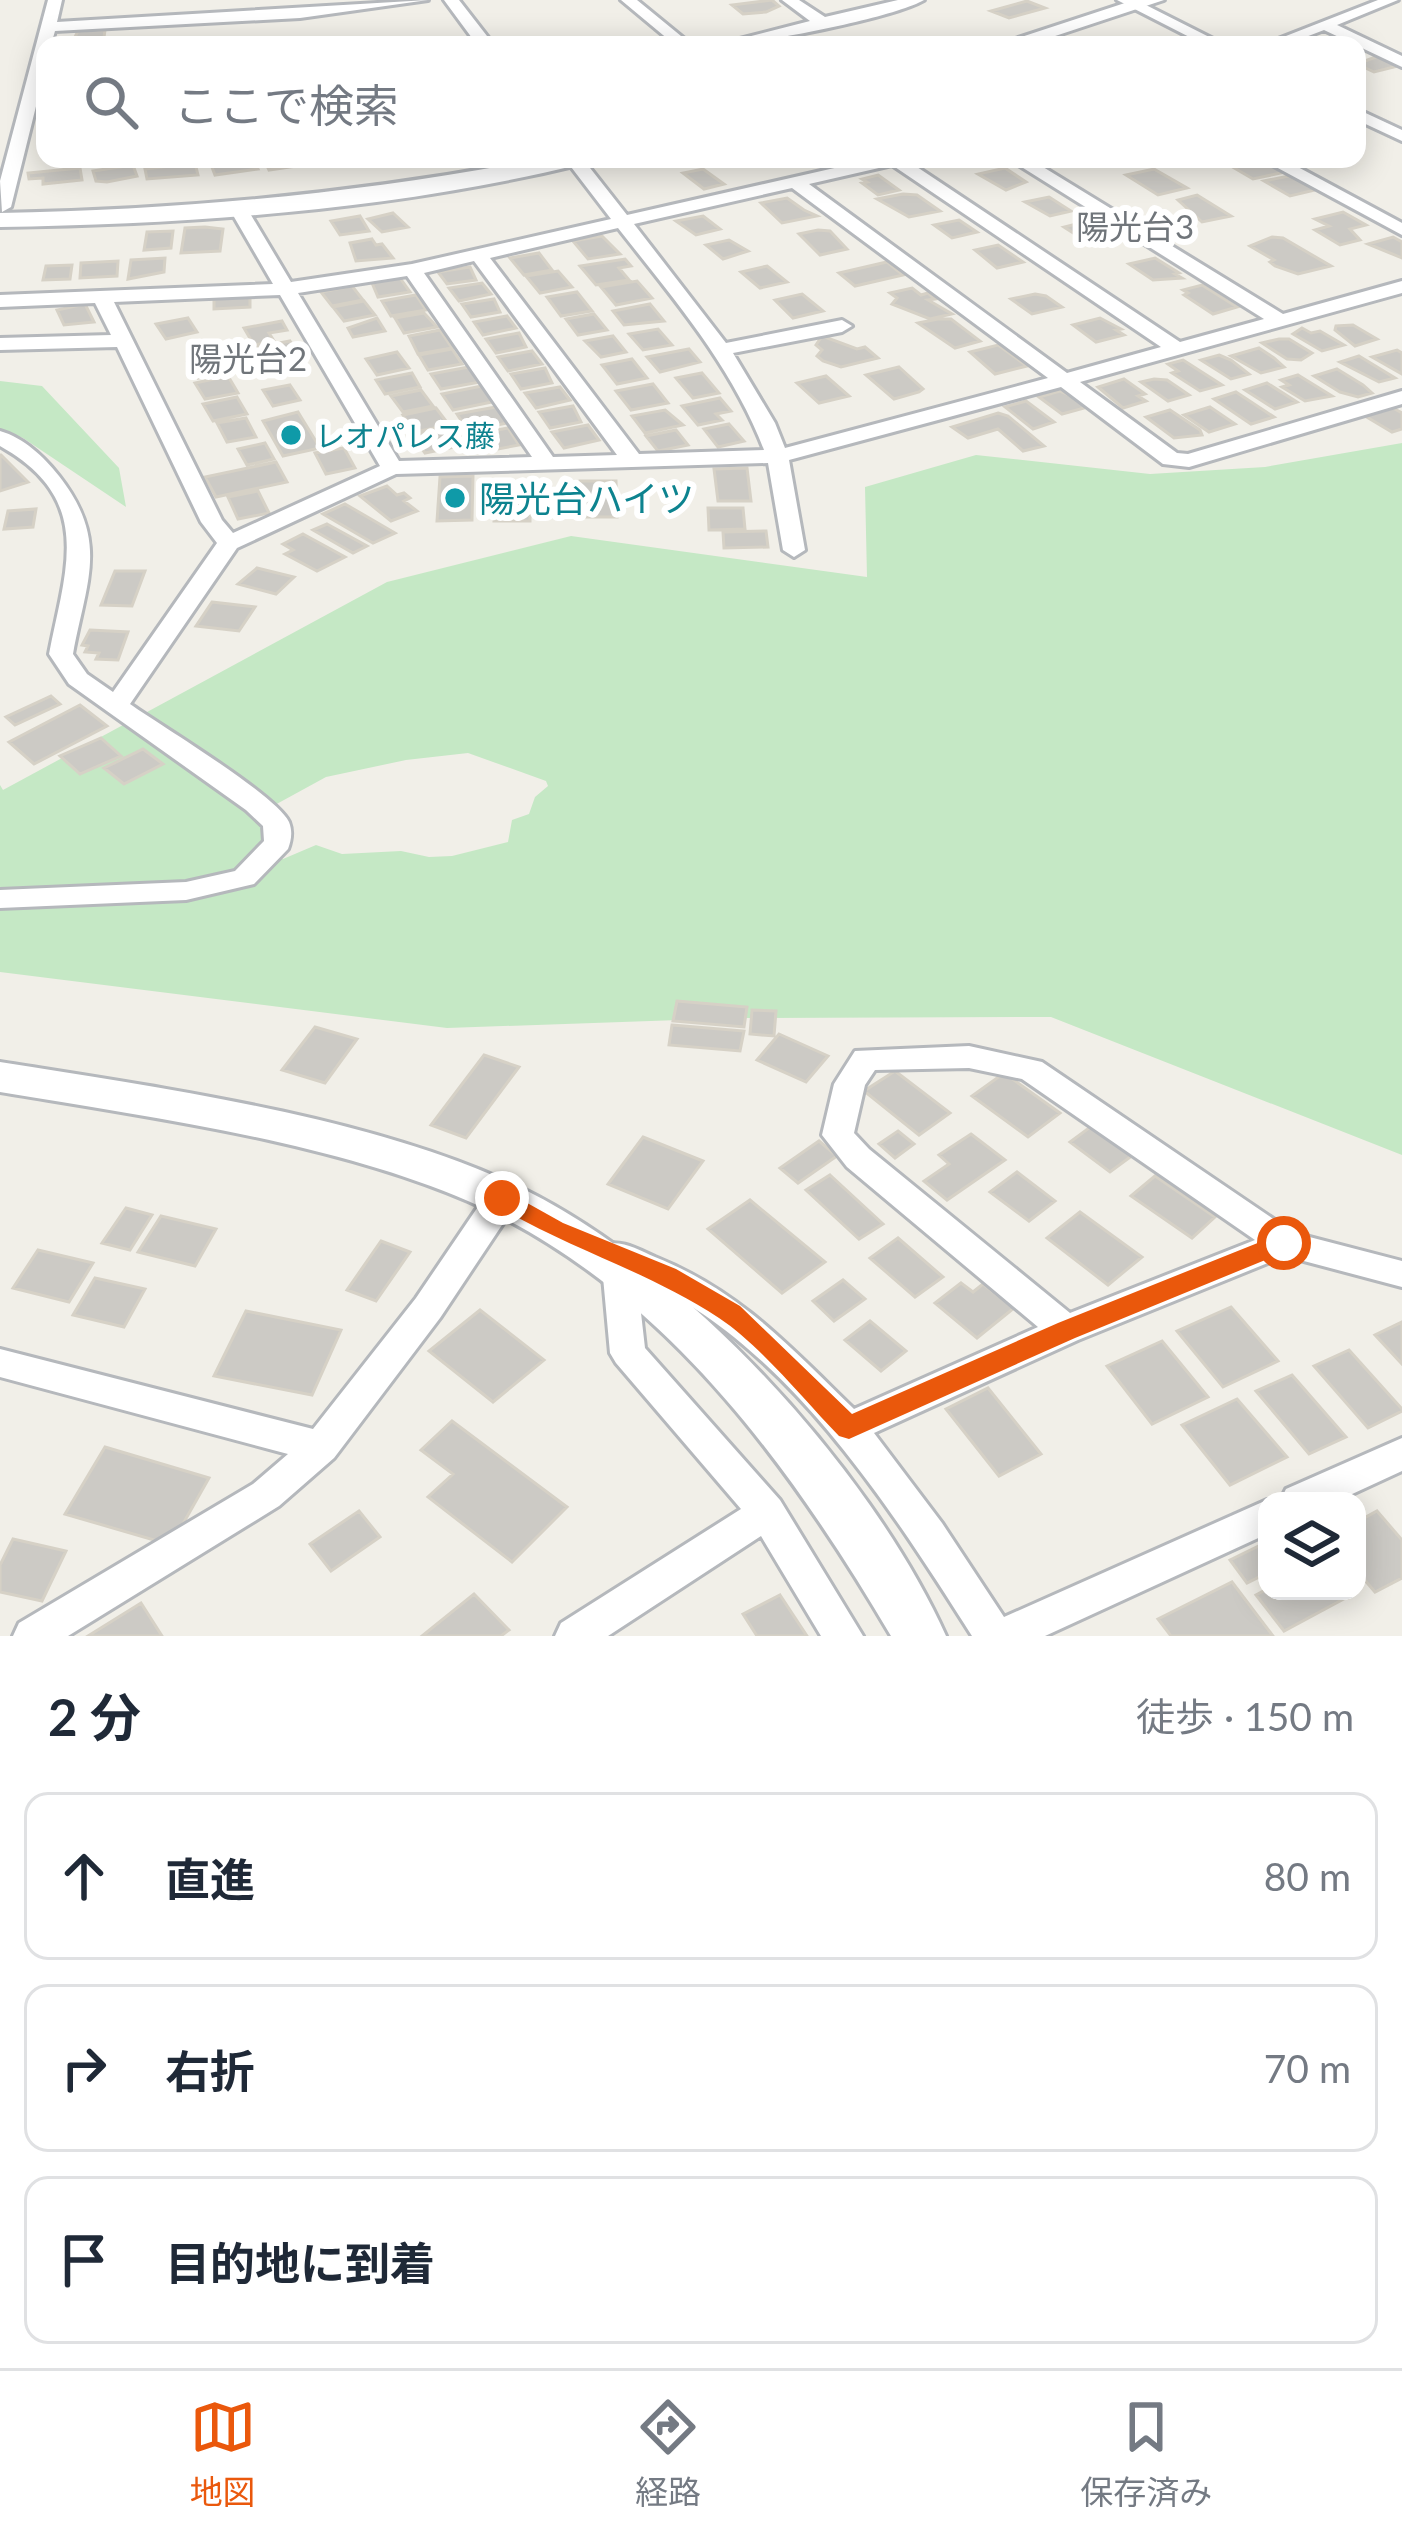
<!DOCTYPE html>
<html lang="ja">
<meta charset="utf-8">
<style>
body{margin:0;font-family:Lato,"Noto Sans JP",sans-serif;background:#f6f6f7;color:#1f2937}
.controls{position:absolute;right:36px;bottom:36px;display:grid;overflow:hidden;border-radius:24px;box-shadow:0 6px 30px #0003}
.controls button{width:108px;height:108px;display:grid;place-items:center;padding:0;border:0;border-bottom:3px solid #e0e1e3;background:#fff;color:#1f2937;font:60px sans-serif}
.stop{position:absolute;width:36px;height:36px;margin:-27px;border:9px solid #ea580c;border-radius:50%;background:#fff}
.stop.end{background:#ea580c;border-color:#fff;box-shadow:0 3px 12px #0008}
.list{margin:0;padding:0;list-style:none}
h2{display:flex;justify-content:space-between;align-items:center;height:156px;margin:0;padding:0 48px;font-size:51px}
h2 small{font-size:39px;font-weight:400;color:#747a83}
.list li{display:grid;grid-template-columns:78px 1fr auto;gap:36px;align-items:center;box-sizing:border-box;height:168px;margin:0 24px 24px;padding:0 24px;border:3px solid #e0e1e3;border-radius:24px}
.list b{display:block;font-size:45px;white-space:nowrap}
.list em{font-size:39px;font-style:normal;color:#747a83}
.icon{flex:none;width:66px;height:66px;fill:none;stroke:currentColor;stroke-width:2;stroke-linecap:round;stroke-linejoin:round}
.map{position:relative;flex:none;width:1402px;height:1636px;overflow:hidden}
.search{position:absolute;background:#fff;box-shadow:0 6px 30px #0003;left:36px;right:36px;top:36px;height:132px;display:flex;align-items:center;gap:30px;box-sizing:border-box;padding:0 42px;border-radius:24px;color:#747a83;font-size:45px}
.sheet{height:732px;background:#fff}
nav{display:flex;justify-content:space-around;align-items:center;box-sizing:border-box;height:168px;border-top:3px solid #e0e1e3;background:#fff;font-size:33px;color:#747a83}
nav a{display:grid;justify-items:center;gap:6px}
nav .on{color:#ea580c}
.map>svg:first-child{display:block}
.green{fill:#c5e8c5;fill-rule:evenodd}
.building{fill:#cccac5;stroke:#d6d1c6;stroke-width:3}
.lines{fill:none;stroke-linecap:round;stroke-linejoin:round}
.minor-casing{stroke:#b5b8bc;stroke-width:6}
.tertiary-casing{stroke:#b5b8bc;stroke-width:6}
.minor{fill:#fff;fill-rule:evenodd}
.tertiary{fill:#fff;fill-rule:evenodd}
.route{fill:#ea580c}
.culture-dot{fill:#0f9aa8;stroke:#fff;stroke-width:4.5}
.labels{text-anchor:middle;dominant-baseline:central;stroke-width:12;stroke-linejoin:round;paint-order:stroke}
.far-culture-label{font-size:30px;fill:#0d838f;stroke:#fff;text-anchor:start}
.far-neighbourhood-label{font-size:33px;fill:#70757a;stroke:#fff}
.culture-label{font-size:36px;fill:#0d838f;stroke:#fff;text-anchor:start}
</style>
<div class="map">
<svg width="1402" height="1636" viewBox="0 0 1402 1636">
<rect width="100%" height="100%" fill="#f1efe8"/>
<path class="green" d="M0,381l42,5 77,82 7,39 -103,-69 -23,-8z
M1402,443v712l-351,-138 -315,1 -289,10 -447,-56v-187l3,5 384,-208 184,-46 296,41 -2,-90 111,-32 174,19 115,-7zM468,753l78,28 2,5 -13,11 -6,17 -17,6 -4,22 -56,14 -23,1 -28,-6 -59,3 -26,-9 -33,14h-31l14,-19 7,-34 53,-29 80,-17z"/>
<path class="building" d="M772,0l7,6 -13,6 -23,2 -11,-9z
M1027,1l18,7 -36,10 -18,-7z
M105,30l-2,15 -31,-2 6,-12z
M1381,55l21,10 -28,7 -17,-8z
M253,159l5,10 -43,6 -5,-13z
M264,159h50l2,4 -47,7z
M1219,159h43l23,13 -32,7z
M195,163l3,12 -51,4 -2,-10z
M133,165l4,11 -30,6 -11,-1 -3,-10z
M80,168l2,12 -39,4v-6l-14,1 -1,-6z
M1005,168l21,14 -20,8 -28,-16z
M703,169l21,15 -20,5 -21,-16z
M1154,169l33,19 -29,7 -32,-20z
M878,175l21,15 -21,5 -16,-12 5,-1 -5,-3z
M1289,176l26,14 -25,6 -26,-15z
M903,194l14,1 23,16 -31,6 -32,-18z
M1197,195l34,21 -29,6 -24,-22z
M1049,197l22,14 -21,5 -25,-14z
M787,198l17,12 13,6 -35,7 -21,-20z
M1343,212l23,13 -16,4 10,11 -20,5 -25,-15 14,-4 -14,-7z
M393,213l15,14 -26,5 -14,-13z
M360,216l9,15 -29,4 -9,-14z
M703,216l17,13 -24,6 -20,-14z
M959,220l18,12 -25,6 -18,-13z
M1092,220l17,11 -28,7 -17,-11z
M205,227l18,2 -3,22 -39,2 4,-25z
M818,230l12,1 17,18 -27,6 -21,-21z
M173,231l-2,17 -27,2 3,-18z
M602,236l18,18 -32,5 -15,-18z
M1272,237l11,1 48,28 -33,8 -23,-8 -5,-4 4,-2 -24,-14z
M1393,237l9,5v16l-34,-14z
M372,239l4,6 6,-1 11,14 -37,3 -6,-18z
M729,240l19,11 -25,8 -17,-14z
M998,245l25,17 -26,6 -22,-18z
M539,253l13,17 -28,5 -14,-17z
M165,258l-1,14 -36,7 3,-19z
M1155,258l24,15 -4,1 7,4 -29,2 -24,-16z
M625,259l6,7 -12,2 10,12 -33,5 -16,-19z
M118,261l-1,15 -37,2 1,-15z
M887,262l16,13 -48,11 -16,-13z
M72,265l-2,14 -27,1 3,-14z
M767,266l20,16 -27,6 -19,-16z
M470,267l6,13 -29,4 -9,-12z
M558,271l14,16 -32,6 -14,-17z
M400,278l10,14 -32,5 -6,-14z
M637,281l15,17 -36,7 -15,-18z
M482,283l9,11 -32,7 -10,-13z
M1202,285l35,22 -24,7 -29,-19 4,-2 -5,-3z
M352,286l11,14 -31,6 -11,-14z
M912,288l9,7 7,-2 7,6 -7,1 24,14 -22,5 -38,-15 5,-6 -7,-5z
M577,292l15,19 -31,5 -14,-19z
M802,294l21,17 -30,7 -18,-18z
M1035,294l11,2 16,11 -30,7 -21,-15z
M416,295l10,15 -35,6 -9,-15z
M250,297v10l-36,2v-10z
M494,299l6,13 -29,5 -9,-13z
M364,301l11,14 -31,6 -11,-14z
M85,304l9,18 -30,3 -7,-15z
M650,304l14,17 -40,4 -11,-14z
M424,313l13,14 -33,6 -9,-15z
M594,314l13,16 -29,5 -12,-16z
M507,316l9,12 -33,7 -9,-13z
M188,318l9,14 -31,7 -10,-15z
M377,318l8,13 -32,6 -5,-9z
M1100,318l21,11 -5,1 8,5 -28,7 -23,-17z
M938,319h13l29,22 -25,7 -37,-25z
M282,321l5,9 -18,3 5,8 -20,4 -10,-17z
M1353,325l24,14 -22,7 -20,-16 1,-4z
M1302,328l9,5 9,-2 24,14 -22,6 -29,-17z
M658,329l14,16 -29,5 -14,-16z
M440,330l12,18 -34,6 -9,-18z
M519,333l7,14 -30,6 -10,-14z
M613,336l13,16 -25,5 -16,-16z
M822,336l35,13 8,-2 13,11 -37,9 -18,-6 -6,-5 5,-6 -6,-5z
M1279,339h10l23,14 -11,7 -14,-1 -25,-16z
M290,341l10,15 -32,7 -10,-16z
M998,345l29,21 -32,8 -25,-22z
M1259,348l15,10 10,9 -23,6 -30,-17z
M452,349l10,15 -34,6 -9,-15z
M689,349l11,13 -40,10 -13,-15z
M1397,350l5,3v21l-30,-17z
M532,351l10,13 -34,7 -10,-14z
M397,352l12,16 -32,7 -11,-16z
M221,355l10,16 -33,7 -10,-16z
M1219,355l12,5 18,14 -18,5 -30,-19z
M1359,356l36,22 -16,4 -39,-20z
M632,359l15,19 -30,6 -15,-19z
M1183,360l39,25 -22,6 -28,-18 6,-2 -10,-7z
M469,367l11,15 -39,7 -10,-15z
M899,367l24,22 -4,3 -25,7 -28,-24z
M545,368l7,15 -31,6 -10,-15z
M1337,369l26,16 9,8 -14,4 -18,-5 -26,-16z
M412,373l8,14 -35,7 -9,-14z
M702,373l17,20 -26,5 -17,-20z
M1298,375l34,21 -27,5 -23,-14 7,-2 -8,-5z
M228,376l10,17 -33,6 -10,-16z
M826,376l23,20 -30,7 -22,-20z
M1124,379l21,15 -7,2 8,5 -23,7 -25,-21z
M1154,379l13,1 22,15 -21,6 -27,-19z
M1267,383l30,19 -22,7 -30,-19z
M653,384l15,19 -37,7 -15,-19z
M290,385l10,15 -27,6 -10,-16z
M482,386l10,16 -39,8 -11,-16z
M560,387l10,13 -34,8 -11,-15z
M421,390l12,16 -30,6 -12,-16z
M1060,391l14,6 14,10 -26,7 -23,-17z
M1236,392l38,25 -23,7 -37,-25z
M237,397l10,17 -34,7 -10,-17z
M720,398l11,13 -15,3 6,6 -24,5 -16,-19z
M1026,401l28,21 -21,7 -28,-22z
M573,406l8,16 -31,6 -11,-16z
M496,407l11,16 -39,8 -11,-17z
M1210,407l25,17 -26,8 -25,-17z
M436,408l13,17 -34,7 -12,-17z
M1393,408l9,5v16l-10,3 -27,-16z
M665,410l18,15 -38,8 -13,-17z
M1170,410l30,20 2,5 -28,3 -28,-21z
M298,412l22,36 -37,8 -20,-35z
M998,413l10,3 36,30 -21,5 -25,-22 -30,9 -16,-11z
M246,418l10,19 -29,5 -10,-19z
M729,424l15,17 -26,6 -14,-18z
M588,425l11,15 -35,8 -12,-16z
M445,428l14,18 -34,7 -13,-18z
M508,428l11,17 -38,7 -10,-17z
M676,430l12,15 -30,6 -12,-15z
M265,443l9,16 -27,6 -9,-16z
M344,448l11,20 -29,6 -11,-21z
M0,455h1l27,27 -28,9z
M276,462l11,20 -71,15 -11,-20z
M747,468l4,33h-33l-4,-32z
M473,476l-1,44 -35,1 3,-44z
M580,481h36l1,36h-38z
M530,484v37h-36l1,-36z
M387,486l10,9 7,-2 6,5 -6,3 13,10 -26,10 -31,-25z
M258,491l11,22 -31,6 -10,-22z
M345,504l50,29 -22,10 -50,-29z
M708,508h35l2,21 -36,1z
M36,509l-3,18 -29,2 4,-18z
M327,524l40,22 -14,7 -40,-23z
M766,531l2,16 -44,1 -1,-16z
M303,534l42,23 -28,14 -32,-17 8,-4 -10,-6z
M257,568l37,9 -18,17 -38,-10z
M115,571h30l-13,35 -31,-1z
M212,602l43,5 -16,24 -43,-5z
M90,630l38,2 -10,28 -22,-1 3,-6 -14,-1 3,-6 -6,-1z
M51,696l9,8 -45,21 -9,-8z
M80,705l27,21 -73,38 -25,-22z
M101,738l20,18 -41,18 -20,-18z
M143,749l20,15 -39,20 -20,-16z
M677,1001l70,6 -3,20 -71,-6z
M752,1010l24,1 -2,25 -24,-2z
M672,1025l72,6 -4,20 -71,-6z
M315,1027l42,12 -32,44 -43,-13z
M779,1034l49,22 -22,26 -49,-22z
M484,1055l35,12 -53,71 -35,-13z
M895,1071l55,42 -31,22 -55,-44z
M1004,1073l56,40 -32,24 -56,-41z
M1093,1125l40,30 -23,17 -40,-30z
M898,1131l16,13 -19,14 -16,-14z
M971,1134l34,26 -58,40 -23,-19 25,-17 -10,-9z
M643,1137l60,24 -35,48 -60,-25z
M819,1141l18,15 -39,27 -18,-15z
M1017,1172l38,29 -26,20 -39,-29z
M830,1175l53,49 -24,15 -53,-49z
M1155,1176l60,41 -23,21 -61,-42z
M750,1200l75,62 -43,31 -74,-64z
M126,1208l26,7 -22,35 -28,-7z
M1080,1212l62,45 -34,28 -61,-47z
M161,1216l55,13 -21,37 -57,-14z
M898,1238l45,39 -28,20 -45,-39z
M381,1241l29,11 -34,49 -29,-11z
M38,1250l55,13 -24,39 -56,-14z
M95,1278l50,11 -21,38 -51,-12z
M843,1280l22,19 -31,22 -21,-20z
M961,1283l12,9 10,-8 31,24 -37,30 -42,-35z
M1231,1307l47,54 -55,26 -46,-56z
M480,1310l64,50 -51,42 -64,-51z
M246,1311l95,19 -29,65 -98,-19z
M870,1321l36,30 -25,20 -36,-31z
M1402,1322v42l-27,-29z
M1162,1341l46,56 -56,27 -45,-58z
M1349,1350l53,59v2l-34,17 -54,-62z
M1292,1375l54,62 -37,17 -53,-63z
M988,1388l53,66 -42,22 -53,-67z
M1237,1399l50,58 -57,28 -48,-60z
M452,1421l115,86 -55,55 -84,-65 25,-23 -32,-24z
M105,1447l104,31 -38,67 -106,-31z
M359,1511l21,26 -49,34 -21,-27z
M1377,1511l25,29v38l-27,14 -18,-21v-49z
M13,1539l53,12 -24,50 -42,-9v-27z
M1267,1542v31l-20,10 -17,-23z
M1232,1582l41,54h-102l-13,-17z
M1267,1589l84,2 2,3 -69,37 -28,-36z
M474,1594l35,36 -8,6h-79z
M780,1595l27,41h-50l-14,-22z
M141,1603l21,33h-74z"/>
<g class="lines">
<g class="minor-casing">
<path id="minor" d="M48,0h14l-5,22 371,-22 -128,18 -245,13 -4,14h-6v25l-34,137 -9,5 -2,-31z
M444,0h15l35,45h-55l33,-7z
M621,0h16l55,45h-17z
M782,0h17l26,17 73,-17h26c-31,18 -169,45 -208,45l94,-24z
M1117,0h19l89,45h-20z
M1378,0h20l-61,25 65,31v11l-78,-37 -39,15h-22z
M1357,109l45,21v11l-45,-21z
M565,159h18l44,56 247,-56h31l275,183 84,-23 -255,-160h21l253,155 119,-33v12l-322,89 97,71 11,1 214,-63v13l-213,63 -26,-3 -102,-77 -272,73 16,90 -11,7 -11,-7 -15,-87 -372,11 -159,74 -107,156c31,22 145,90 159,118 4,10 2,19 -1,27l-34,35 -68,16 -186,8v-18l186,-8 49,-11 29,-30 -1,-15 -17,-16 -177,-126 -20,-30c16,-84 47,-154 -49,-208v-15c24,7 43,25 59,45 51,65 27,106 14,178l14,20 26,18 104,-149 -16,-21 -84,-175 -117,3v-12l111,-3 -16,-32 -95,4v-12l273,-11 -43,-74 9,-5 9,5 43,72 121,-18 199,-45zM892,165l269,182 -94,26 -258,-189zM792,188l256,190 -263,70 -10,-25 -42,-70 109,-21 10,-6 -10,-6 -116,23 -92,-119zM618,228c55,70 114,138 146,222l-125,4 -149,-196zM474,261l143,194 -64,2 -129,-184zM407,276l125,181 -133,4 -101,-168zM280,295l100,171 -147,67 -11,-13 -108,-218z
M1261,159h22l119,64v12z
M969,1046l73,16 252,171 108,28v26l-117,-31 -207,84 -204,93 68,90 62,94 263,-117 4,1h-4v33l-222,102h-73c-82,-129 -189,-297 -335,-358l8,70 135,152 83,136h-42l-60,-100 -153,100h-53l6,-13 180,-114 -125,-146 -6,-10 -7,-76 7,-10 -13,-13 5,-9c19,-6 35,4 53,12 85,34 135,90 199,152l184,-82 -191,-160 -25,-32 12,-51 21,-33zM969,1068l53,11 233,161 -185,73 -201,-164 -15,-16 11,-48 10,-15z
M502,1185l12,4 4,9 -4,9 -74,111 -106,140 -55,48 -211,130h-55l6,-13 234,-139 35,-30 -288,-77v-28l313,80 103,-131 74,-109z
M1402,1438v33l-65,30h-57l6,-12z"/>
</g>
<g class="tertiary-casing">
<path id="tertiary" d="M1134,0h30l-136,45h-31z
M539,159h46l-3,5c-189,46 -388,60 -582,63v-14c181,-3 361,-20 539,-54z
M0,1062c161,26 355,52 504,118 172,76 365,285 442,456h-55c-102,-173 -232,-352 -423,-435 -139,-60 -319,-84 -468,-109z"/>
</g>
<use href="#minor" class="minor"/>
<use href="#tertiary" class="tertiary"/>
</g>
<path class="route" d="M502,1189l61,34 113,46 64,37 112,108 206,-91 217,-87h17l4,7 -4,6 -217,89 -226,101 -10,-3c-36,-37 -78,-90 -120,-118 -71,-47 -153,-70 -225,-114l-4,-6z"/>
<g class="culture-dot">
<circle cx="291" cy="435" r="12"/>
<circle cx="455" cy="498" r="12"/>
</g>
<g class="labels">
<g class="far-culture-label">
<text x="315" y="435">レオパレス藤</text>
</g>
<g class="far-neighbourhood-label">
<text x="1135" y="226">陽光台3</text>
<text x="248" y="358">陽光台2</text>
</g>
<g class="culture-label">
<text x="479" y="498">陽光台ハイツ</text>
</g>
</g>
</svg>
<div class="controls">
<button><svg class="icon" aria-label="layers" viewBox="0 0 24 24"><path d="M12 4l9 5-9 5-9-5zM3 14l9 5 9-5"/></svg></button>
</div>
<div class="stop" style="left:1284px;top:1243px"></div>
<div class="stop end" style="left:502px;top:1198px"></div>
<div class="search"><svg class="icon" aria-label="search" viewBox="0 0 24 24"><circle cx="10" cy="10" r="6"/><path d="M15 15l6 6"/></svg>ここで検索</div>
</div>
<section class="sheet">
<h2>2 分<small>徒歩 · 150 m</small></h2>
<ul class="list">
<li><svg class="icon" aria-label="ahead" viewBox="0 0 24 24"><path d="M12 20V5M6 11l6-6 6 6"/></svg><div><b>直進</b></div><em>80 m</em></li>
<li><svg class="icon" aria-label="right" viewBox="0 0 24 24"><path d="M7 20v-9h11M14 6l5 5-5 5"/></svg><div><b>右折</b></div><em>70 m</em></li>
<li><svg class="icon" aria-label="arrive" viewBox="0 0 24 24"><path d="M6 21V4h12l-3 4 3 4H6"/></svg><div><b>目的地に到着</b></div></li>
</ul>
</section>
<nav>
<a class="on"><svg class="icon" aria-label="map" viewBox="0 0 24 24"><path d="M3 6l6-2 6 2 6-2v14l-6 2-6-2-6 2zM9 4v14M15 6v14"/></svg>地図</a>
<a><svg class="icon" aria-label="directions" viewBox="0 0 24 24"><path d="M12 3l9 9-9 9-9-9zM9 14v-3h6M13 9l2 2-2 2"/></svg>経路</a>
<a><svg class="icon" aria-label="saved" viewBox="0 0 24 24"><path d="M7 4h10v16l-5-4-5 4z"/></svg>保存済み</a>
</nav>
